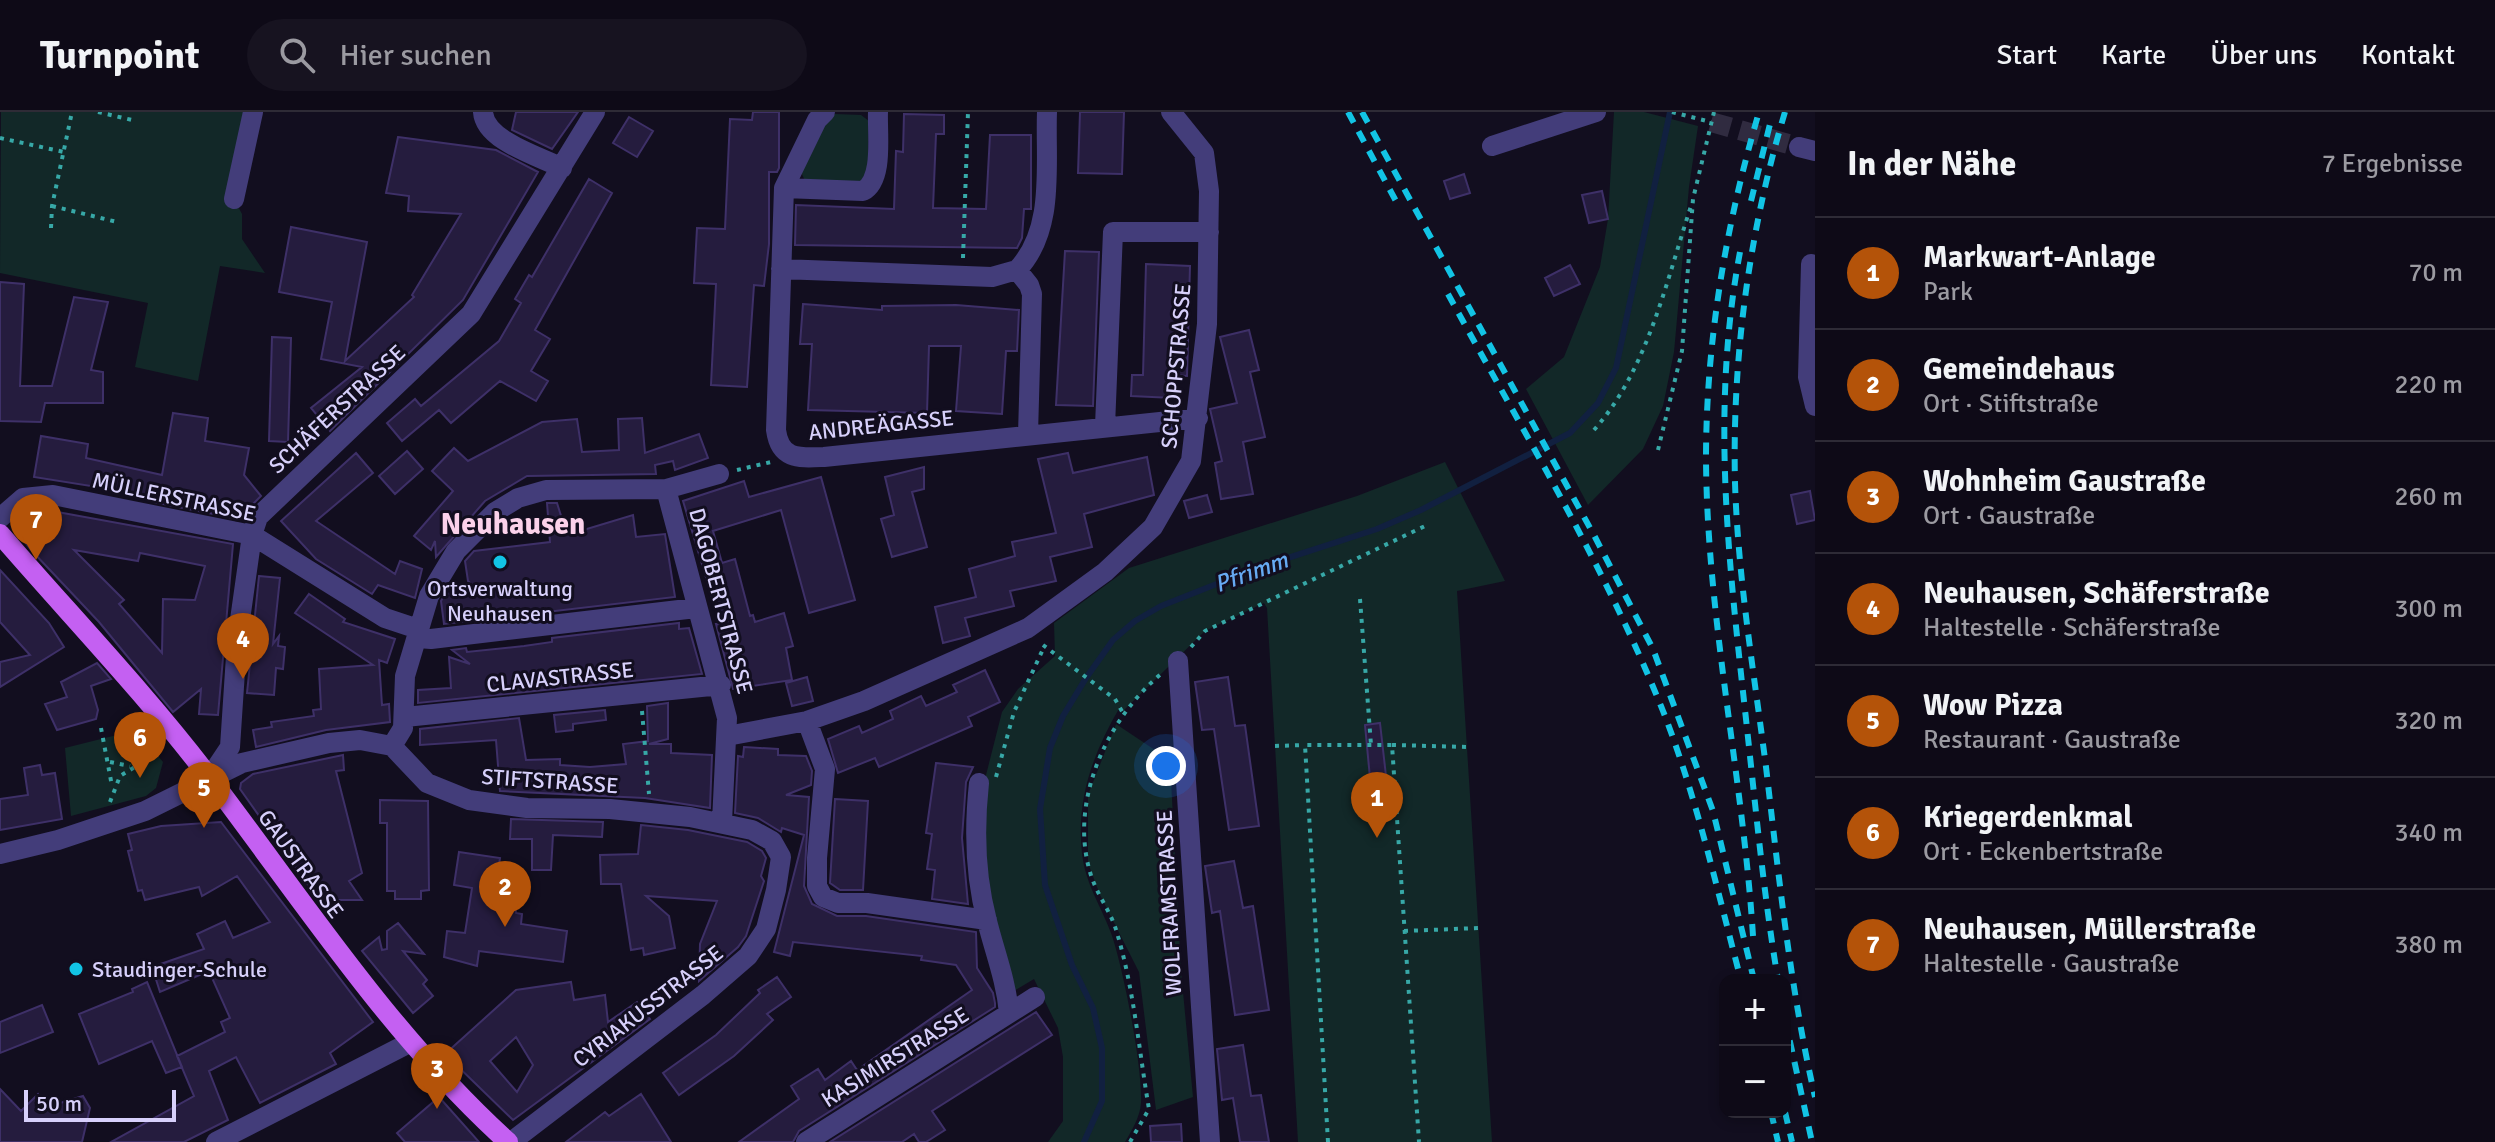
<!DOCTYPE html>
<html lang="de">
<meta charset="utf-8">
<style>
body{margin:0;font-family:Signika,sans-serif;background:#171320;color:#f1f3f6}
.controls{position:absolute;right:24px;bottom:24px;display:grid;overflow:hidden;border-radius:16px;box-shadow:0 4px 12px #0003}
.controls button{width:72px;height:72px;display:grid;place-items:center;padding:0;border:0;border-bottom:2px solid #2e2b36;background:#0e0a17;color:#f1f3f6;font:40px sans-serif}
.scale{position:absolute;left:24px;bottom:20px;width:152px;box-sizing:border-box;padding-left:8px;border:4px solid #d7d0fb;border-top:0;font-size:22px;line-height:28px;white-space:nowrap;color:#d7d0fb;-webkit-text-stroke:6px #120e1f;paint-order:stroke}
.you{position:absolute;left:1166px;top:654px;width:28px;height:28px;margin:-20px;border:6px solid #fff;border-radius:50%;background:#1a73e8;box-shadow:0 0 0 12px #1a73e833}
.badge{display:grid;place-items:center;width:52px;height:52px;border-radius:50%;background:#b45309;color:#fff;font-size:26px;font-weight:700}
.pin{position:absolute;translate:-50% -66px;filter:drop-shadow(0 2px 4px #0008)}
.pin::after{content:'';position:absolute;top:42px;width:28px;height:24px;background:inherit;clip-path:polygon(0 0,100% 0,50% 100%)}
.list{margin:0;padding:0;list-style:none}
h2{display:flex;justify-content:space-between;align-items:center;height:104px;margin:0;padding:0 32px;font-size:34px}
h2 small{font-size:26px;font-weight:400;color:#9b9aa1}
.list li{display:grid;grid-template-columns:52px 1fr auto;gap:24px;align-items:center;box-sizing:border-box;height:112px;padding:0 32px;border-top:2px solid #2e2b36}
.list b{display:block;font-size:30px;white-space:nowrap}
.list p{margin:0;font-size:26px;white-space:nowrap;color:#9b9aa1}
.list em{font-size:26px;font-style:normal;color:#9b9aa1}
.icon{flex:none;width:44px;height:44px;fill:none;stroke:currentColor;stroke-width:2;stroke-linecap:round;stroke-linejoin:round}
.map{position:relative;flex:none;width:1815px;height:1030px;overflow:hidden}
header{display:flex;align-items:center;gap:48px;box-sizing:border-box;height:112px;padding:0 40px;background:#0e0a17;border-bottom:2px solid #2e2b36}
header strong{font-size:38px}
nav{display:flex;gap:44px;margin-inline-start:auto;font-size:28px}
.search{width:560px;height:72px;background:#171320;display:flex;align-items:center;gap:20px;box-sizing:border-box;padding:0 28px;border-radius:44px;color:#9b9aa1;font-size:30px}
main{display:flex}
aside{flex:1;background:#0e0a17}
.map>svg:first-child{display:block}
.green{fill:#122828}
.lines{fill:none;stroke-linecap:round;stroke-linejoin:round}
.stream{stroke:#112040;stroke-width:6}
.building{fill:#251c3e;stroke:#3e3068;stroke-width:2;fill-rule:evenodd}
.minor-tunnel{stroke:#302b40;stroke-width:20;stroke-dasharray:20 10;stroke-linecap:butt}
.path{stroke:#37a8a7;stroke-width:4;stroke-dasharray:4 6;stroke-linecap:butt}
.minor{stroke:#433d7a;stroke-width:20}
.major{stroke:#c460f2;stroke-width:20}
.rail{stroke:#12c4e5;stroke-width:6;stroke-dasharray:12 10;stroke-linecap:butt}
.poi-dot{fill:#12c4e5;stroke:#120e1f;stroke-width:3}
.labels{text-anchor:middle;dominant-baseline:central;stroke-width:6;stroke-linejoin:round;paint-order:stroke}
.street-label{font-size:22px;fill:#d7d0fb;stroke:#120e1f}
.poi-label{font-size:22px;fill:#d7d0fb;stroke:#120e1f}
.water-label{font-size:24px;font-style:italic;fill:#66aaf3;stroke:#120e1f}
.district-label{font-size:30px;font-weight:bold;fill:#fbd1ea;stroke:#120e1f}
</style>
<header>
<strong>Turnpoint</strong>
<div class="search"><svg class="icon" aria-label="search" viewBox="0 0 24 24"><circle cx="10" cy="10" r="6"/><path d="M15 15l6 6"/></svg>Hier suchen</div>
<nav><a>Start</a><a>Karte</a><a>Über uns</a><a>Kontakt</a></nav>
</header>
<main>
<div class="map">
<svg width="1815" height="1030" viewBox="0 0 1815 1030">
<rect width="100%" height="100%" fill="#120e1f"/>
<path class="green" d="M1,0h252l-19,87 8,15v25l23,34 -45,-7 -22,115 -63,-14 13,-64 -148,-30z
M1614,0h30l54,14 -9,61 -15,165 -11,54 -20,43 -55,56 -62,-116 38,-32 36,-90 8,-48z
M835,2l26,1 8,6 -1,50 -8,12 -55,-2 -4,-9 28,-55z
M1445,350l60,119 -48,10 35,551h-194l-31,-534 -3,-5 -59,28 -84,82 -1,-6c-27,46 -44,92 -38,146 3,30 19,53 29,80 12,33 32,136 30,170 -1,14 -9,27 -16,39h-77l15,-21v-64l-5,-29 -24,-49 -20,12 -28,-96 -3,-108 19,-75 16,-23 37,-33 -1,-33 75,-55 228,-72z
M1116,612l54,36 11,211 12,126 -37,13 -17,-138 -39,-77 -12,-32v-68z
M137,618l26,32 -7,26 -10,8 -75,20 -6,-68z"/>
<g class="lines">
<path class="stream" d="M1084,1030l18,-41v-53l-9,-40 -21,-43 -27,-80 -5,-76 10,-61 13,-32 23,-38 27,-38 22,-19 26,-15 96,-38 120,-39 44,-19 149,-77 28,-30 18,-35 54,-256"/>
</g>
<path class="building" d="M516,0h62l-26,37 -40,-19z
M753,0h26v56l-2,4h-8v72l-5,42 -10,-1 -7,102 -36,-2 5,-101 -22,-1 3,-55 28,1 5,-110 22,1z
M1080,0h44l-2,62 -44,-1z
M904,2l40,1v19h-8l-3,74 53,1 4,-74h41v74h-7l-2,29 -5,10 -222,-3 1,-40 98,4 2,-58 7,1z
M629,5l24,14 -16,26 -24,-14z
M398,25l98,13 42,22 -75,128 -133,131 -19,-23 51,-41 -41,-8 11,-57 -53,-10 12,-65 76,15 -22,119 69,-64 -2,-2 49,-81 -53,-3 1,-15 -23,-3z
M1464,62l6,19 -20,6 -6,-18z
M589,67l23,14 -77,137 15,9 -19,32 17,10 -12,20 -36,-20 -49,42 -12,-13 -37,31 -15,-18 28,-24 6,7 78,-65 22,-38 -6,-4 14,-24 3,2z
M1602,79l6,28 -19,4 -7,-28z
M1065,139l34,1 -6,154 -37,-1z
M1146,152l44,2 -3,110 -14,-1v23l-42,-2 1,-21h11z
M1570,153l10,19 -26,12 -9,-18z
M0,170l24,2 -4,102h32l22,-89 34,5 -17,68 12,2v31h-58l-4,19 -41,-1z
M803,192l79,6v-4l74,-1 63,5 -2,41h-11l-4,63 -46,-3 5,-65h-32l-2,67 -119,-3 4,-66h-12z
M1249,218l10,40 -9,2 15,65 -22,5 10,52 -32,5 -6,-36 7,-2 -12,-52 27,-6 -17,-66z
M272,225l19,1 -3,104 -19,-1z
M173,301l35,5 -3,23 44,7 -5,27 17,21 -23,23 -85,-17 1,-6 -120,-19 7,-41 47,8 -2,14 76,17z
M642,306l3,35 54,-19 9,24 -33,12 -2,-9 -18,4 1,9 -129,2 -42,25 -49,56 -1,-16 -4,9 -17,-14 39,-45 -21,-20 22,-23 14,13 74,-39 35,-3 5,33 37,-2 -1,-31z
M407,339l16,18 -28,25 -16,-18z
M356,341l17,20 -57,48 79,53 5,-13 22,8 -7,29 -37,-13 -6,9 -56,-35 -35,-38z
M1068,341l5,20 74,-16 7,38 -70,19 8,33 -42,10 6,24 -46,10 4,15 -49,12 5,18 -27,7 -8,-36 41,-10 -7,-28 46,-13 -3,-14 44,-9 -18,-74z
M924,355v22l-12,3 15,55 -35,10 -11,-38 13,-4 -9,-38z
M821,365l34,123 -46,13 -28,-103 -68,21 9,32 13,-4 15,57 3,-1 2,7 29,-9 9,33 -7,2 6,32 -59,9 -17,-65h4l-37,-123 61,-20 5,16z
M1810,379l5,29 -18,4 -6,-29z
M1207,383l5,17 -23,6 -5,-17z
M547,391h10l10,32 66,-20 3,22 29,-3 10,63 -231,27 -3,-23 4,-7 24,-2 -1,-6 8,3 -8,-8 -3,-20 9,-10 76,-9z
M41,397l192,35 -15,171 -19,-1 2,-25 -28,23 -74,-90 -67,-71 -17,-21zM74,438l64,11 2,-8 65,13 -10,34 -32,-1 -1,54 -43,-49 5,-4z
M0,458l49,53 15,24 -64,40v-25l30,-7 -30,-33z
M259,464l21,2 -7,66 6,-8 -1,10 7,1 -2,22 -7,-1 -2,27 -27,-2z
M309,482l36,25 -2,3 52,17 -8,24 -8,-3 3,45 7,-1 1,18 -64,8 -70,17 -3,-17 19,-3 -1,-5 43,-6 -1,-6 8,-1 -2,-40 54,-4 -78,-52z
M679,511v6l10,-1 13,46 -284,29v-13l33,-2 -2,-31 21,7 -18,-14 14,-2 1,4 57,-6 28,-4v-4z
M97,551l14,16 -20,7 7,24 -2,9 -39,11 -12,-26 22,-7 -6,-15z
M985,558l15,32 -32,15 4,9 -93,41 -4,-9 -37,15 -10,-34 31,-13 3,7 31,-14 -3,-8 31,-15 5,10 31,-14 -4,-7z
M807,565l6,24 -21,5 -6,-23z
M1228,565l7,49 10,-1 14,101 -30,4 -15,-101 -12,1 -7,-48z
M668,591v36l-19,5h22v9l41,2 -2,53 -65,-10 -145,-7 -4,-51 -76,5v-16l99,-11 7,42 34,-1v6l30,2 36,-3 -3,-20 25,-3 -1,-35z
M605,598l1,10 -33,4v6l-17,2 -2,-17z
M1380,611l6,53 -16,2 -5,-53z
M744,635l34,2v6l28,1 6,15 -1,14 -25,10 23,2 -5,89 8,18 25,12h29l110,16 1,36 16,25 2,10v4l-196,124 -6,11h-54l60,-43 -8,-13 27,-17 7,11 26,-19 6,9 115,-80 -16,-25 -35,-5 1,-4 -129,-14 -3,14 -16,-4 30,-117 -22,-7 -1,4 -23,-14 -23,-5 3,-57 5,1z
M343,643l1,15 -8,1 26,102 -13,8 13,19h-43l-79,-111 1,-6 12,-9z
M936,651l37,4 -7,15 -4,56 6,66 -36,-5 3,-29 -8,-1 5,-35 -6,-1z
M40,653l2,10 13,-2 7,46 -62,11v-31l28,-4 -4,-27z
M835,687l33,2 -5,89h-23l-10,-7z
M380,688l48,1 1,89 -8,1v8h-26v-8h-8v-68h-7z
M511,707l92,3 -1,15 -49,-2 -2,35h-19v-31h-22z
M221,710l152,200 -43,31 6,11 -76,39 -24,-46 -27,14 19,49 -44,22h-73l83,-46 -17,-40 48,-24 -4,-10 9,-4 -21,-47 -49,21 -8,-25 52,-18 -7,-15 28,-13 8,17 37,-16 -33,-46 -35,20 -3,-9 -54,13 -3,-10 -4,1 -10,-40 4,-1 -4,-16 33,-8z
M641,713l47,5 59,12 15,9 4,7 -5,18 3,5 -18,55 -8,11 -39,34 1,-37 17,-43 -71,-5 23,20 6,32 -31,7 -1,-7 -12,2 -10,-66h-20l-1,-29 38,-1z
M459,740l41,6 -5,32 19,3 2,20 6,1 -1,10 46,7 -4,31 -84,-11 -2,15 -33,-9 3,-26 18,2 7,-45 -18,-3z
M1234,749l9,47 10,-2 16,104 -34,5 -15,-104 -8,2 -7,-47z
M398,811l26,31 -21,-3 24,29 -4,4 10,12 -20,17 -51,-62 17,-14 3,13 5,-1v-18z
M777,865l14,20 -24,17 6,6 -39,36 -55,39 -16,-22 53,-38 44,-42 -2,-3z
M147,870l35,85 -16,6 -14,-32 -53,23 -20,-50 54,-22 -1,-3z
M571,870l3,18 31,-5 3,27 29,-20 13,17 -137,101 -68,-66 71,-64zM516,925l17,28 -16,27 -27,-31z
M42,893l11,27 -53,21v-31z
M1036,900l16,23 -120,76 13,19 -19,12h-7l-5,-8 -12,8h-72z
M1243,933l8,51 10,-1 8,47h-29l-7,-44 -11,2 -5,-51z
M0,977l21,22 17,-17 9,13 36,-11 7,12 -8,34h-82z
M641,982l30,48h-105l39,-30 4,4z
M439,985l40,45h-74l-8,-9z
M1181,1012l1,18h-31l-1,-16z"/>
<g class="lines">
<path class="minor-tunnel" d="M1711,10l88,25"/>
<path class="path" d="M98,0l34,8
M1672,0l39,10
M0,26l64,14
M52,94l65,16
M51,116l1,-22 20,-94
M963,146l5,-146
M1594,318c54,-61 72,-148 97,-224
M1658,338l24,-99 11,-152 21,-87
M737,358l34,-8
M1360,487l11,146
M1043,533l72,54 8,14
M1191,535l14,-16 220,-105
M642,599l7,83
M101,616l11,58
M1392,633l77,2
M1275,634l30,-1
M110,650l20,4
M996,665l18,-65 30,-65
M110,690l10,-26 43,-26
M1404,819l75,-3
M1130,1030l19,-33c-10,-58 -15,-120 -32,-176 -6,-22 -21,-39 -27,-61 -21,-71 17,-153 71,-198
M1328,1030l-23,-397h87l27,397"/>
<path class="minor" d="M483,0c2,29 56,44 79,56
M878,0c-1,22 6,68 -15,79l-79,-3 -8,242c4,30 23,28 48,27l374,-39
M1492,34l104,-34
M1799,35l16,4
M784,76l33,-68 8,-8
M234,87l19,-87
M1811,152l-3,113 7,29
M781,157l211,8 25,-7
M1105,314l8,-194h96
M1028,322l4,-140 -3,-9 -12,-15c39,-41 28,-106 30,-158
M666,377l61,229 -5,104
M0,406l23,-20 30,-3 199,40 133,83 33,11
M418,526l13,1 265,-31
M1178,549l32,481
M405,605l316,-32
M807,609l18,48 -8,89v28l6,11 15,6h29l120,17
M727,624l80,-15 57,-20 164,-73 77,-56 48,-45 38,-66 16,-137 2,-133 -5,-38 -33,-41
M392,634l11,-18 2,-52 24,-80 27,-45 39,-39 23,-14 28,-8 120,-1 53,-15
M212,662l18,-27 7,-106 15,-106 6,-18 213,-203 124,-202
M979,671c-5,46 -4,93 8,138 8,32 19,59 22,92
M0,742l58,-14 87,-29 97,-48 87,-20 31,-3 32,6 35,37 42,17 58,8 83,1 80,8 62,13 20,11 9,16 -5,33 -10,39 -18,27 -45,39 -192,147
M216,1030l195,-100
M806,1030l229,-145"/>
<path class="major" d="M0,422c70,81 145,159 209,243 96,126 181,258 299,365"/>
<path class="rail" d="M1348,0l49,91
M1362,0l233,425 58,112 60,162 41,169
M1785,0c-36,119 -53,246 -50,371 3,95 19,190 31,284 13,110 24,221 49,330
M1751,89l20,-81
M1740,140c-29,154 -12,304 5,458 10,90 18,181 33,270
M1448,182c75,137 157,272 215,417 34,87 54,179 78,269
M1753,824c-10,-159 -46,-317 -47,-477 0,-118 20,-235 53,-347
M1785,907l27,123
M1771,1000l7,30
M1785,1000l7,30"/>
</g>
<g class="poi-dot">
<circle cx="500" cy="450" r="8"/>
<circle cx="76" cy="857" r="8"/>
</g>
<g class="labels">
<g class="street-label">
<text transform="translate(1176 254) rotate(-85)">SCHOPPSTRASSE</text>
<text transform="translate(337 297) rotate(-43)">SCHÄFERSTRASSE</text>
<text transform="translate(881 313) rotate(-6)">ANDREÄGASSE</text>
<text transform="translate(174 385) rotate(12)">MÜLLERSTRASSE</text>
<text transform="translate(721 489) rotate(75)">DAGOBERTSTRASSE</text>
<text transform="translate(560 565) rotate(-6)">CLAVASTRASSE</text>
<text transform="translate(550 669) rotate(4)">STIFTSTRASSE</text>
<text transform="translate(301 752) rotate(54)">GAUSTRASSE</text>
<text transform="translate(1169 791) rotate(-93)">WOLFRAMSTRASSE</text>
<text transform="translate(648 894) rotate(-38)">CYRIAKUSSTRASSE</text>
<text transform="translate(895 945) rotate(-32)">KASIMIRSTRASSE</text>
</g>
<g class="poi-label">
<text x="500" y="476">Ortsverwaltung<tspan x="500" dy="25">Neuhausen</tspan></text>
<text x="92" y="857" text-anchor="start">Staudinger-Schule</text>
</g>
<g class="water-label">
<text transform="translate(1251 460) rotate(-20)">Pfrimm</text>
</g>
<g class="district-label">
<text x="513" y="412">Neuhausen</text>
</g>
</g>
</svg>
<div class="controls">
<button>+</button>
<button>−</button>
</div>
<div class="scale">50 m</div>
<div class="you"></div>
<div class="pin badge" style="left:1377px;top:726px">1</div>
<div class="pin badge" style="left:505px;top:815px">2</div>
<div class="pin badge" style="left:437px;top:997px">3</div>
<div class="pin badge" style="left:243px;top:567px">4</div>
<div class="pin badge" style="left:204px;top:716px">5</div>
<div class="pin badge" style="left:140px;top:666px">6</div>
<div class="pin badge" style="left:36px;top:448px">7</div>
</div>
<aside>
<h2>In der Nähe<small>7 Ergebnisse</small></h2>
<ul class="list">
<li><span class="badge">1</span><div><b>Markwart-Anlage</b><p>Park</p></div><em>70 m</em></li>
<li><span class="badge">2</span><div><b>Gemeindehaus</b><p>Ort · Stiftstraße</p></div><em>220 m</em></li>
<li><span class="badge">3</span><div><b>Wohnheim Gaustraße</b><p>Ort · Gaustraße</p></div><em>260 m</em></li>
<li><span class="badge">4</span><div><b>Neuhausen, Schäferstraße</b><p>Haltestelle · Schäferstraße</p></div><em>300 m</em></li>
<li><span class="badge">5</span><div><b>Wow Pizza</b><p>Restaurant · Gaustraße</p></div><em>320 m</em></li>
<li><span class="badge">6</span><div><b>Kriegerdenkmal</b><p>Ort · Eckenbertstraße</p></div><em>340 m</em></li>
<li><span class="badge">7</span><div><b>Neuhausen, Müllerstraße</b><p>Haltestelle · Gaustraße</p></div><em>380 m</em></li>
</ul>
</aside>
</main>
